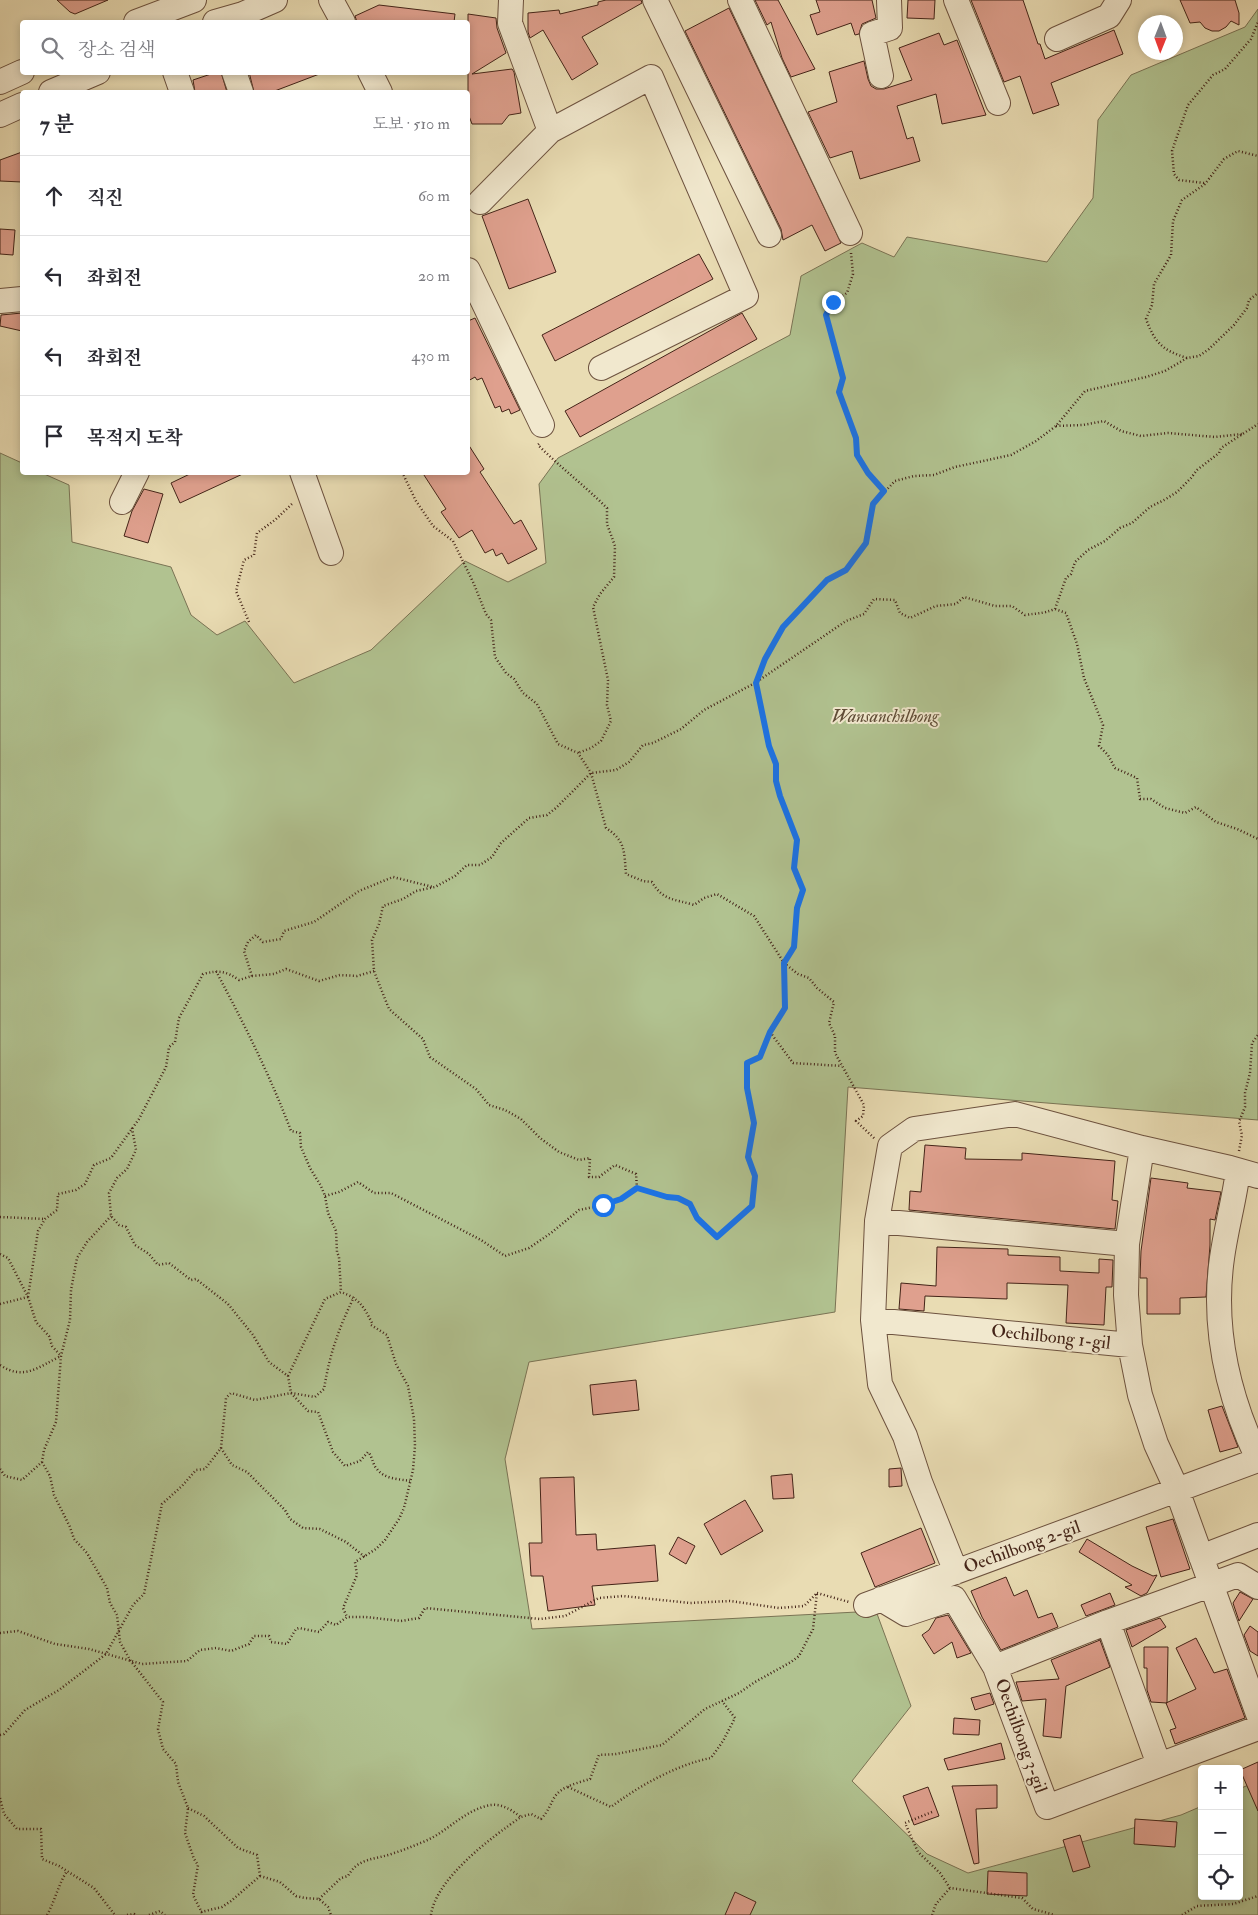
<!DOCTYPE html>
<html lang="ko">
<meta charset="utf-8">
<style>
body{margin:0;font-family:"IM FELL Double Pica","Noto Serif KR",serif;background:#f7f7f7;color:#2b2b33}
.controls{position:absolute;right:15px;bottom:15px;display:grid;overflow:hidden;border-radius:5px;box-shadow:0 2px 8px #0003}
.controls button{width:45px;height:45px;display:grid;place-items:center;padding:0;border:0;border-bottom:1px solid #e1e1e2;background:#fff;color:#2b2b33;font:25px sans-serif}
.compass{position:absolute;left:1138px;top:15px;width:45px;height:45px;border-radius:50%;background:#fff;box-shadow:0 2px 8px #0003;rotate:181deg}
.stop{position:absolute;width:15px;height:15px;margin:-11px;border:4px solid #1a73e8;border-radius:50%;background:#fff}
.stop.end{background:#1a73e8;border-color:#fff;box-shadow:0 1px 5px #0008}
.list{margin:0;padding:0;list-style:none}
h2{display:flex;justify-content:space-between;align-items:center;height:65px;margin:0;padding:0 20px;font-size:21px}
h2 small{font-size:16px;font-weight:400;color:#7c7c81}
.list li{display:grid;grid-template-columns:32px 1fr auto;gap:15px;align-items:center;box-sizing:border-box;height:80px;padding:0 20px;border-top:1px solid #e1e1e2}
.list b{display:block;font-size:19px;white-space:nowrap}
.list em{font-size:16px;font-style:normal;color:#7c7c81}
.icon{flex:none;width:28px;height:28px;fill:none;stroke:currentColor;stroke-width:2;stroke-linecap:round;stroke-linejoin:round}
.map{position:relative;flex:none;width:1258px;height:1915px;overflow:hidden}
.search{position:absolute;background:#fff;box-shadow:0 2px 8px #0003;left:20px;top:20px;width:450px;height:55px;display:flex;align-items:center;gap:12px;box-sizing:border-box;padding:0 18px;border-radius:5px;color:#7c7c81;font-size:19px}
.panel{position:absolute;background:#fff;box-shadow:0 2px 8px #0003;left:20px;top:90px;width:450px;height:385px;border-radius:5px}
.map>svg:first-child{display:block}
.green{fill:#b1c290;stroke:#7a7354}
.building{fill:#dfa08e;stroke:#442418}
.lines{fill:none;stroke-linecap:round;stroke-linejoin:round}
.minor-casing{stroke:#6d523f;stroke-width:26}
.path{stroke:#442418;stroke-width:2.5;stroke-dasharray:1 2.5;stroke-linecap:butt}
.minor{stroke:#f1e8ce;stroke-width:24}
.route{stroke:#1a73e8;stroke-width:6}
.labels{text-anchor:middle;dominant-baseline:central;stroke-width:4;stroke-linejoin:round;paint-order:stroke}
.park-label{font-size:18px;font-style:italic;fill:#5f4c36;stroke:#f1e8ce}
.street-label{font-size:18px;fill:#442418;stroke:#f1e8ce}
</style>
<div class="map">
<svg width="1258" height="1915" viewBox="0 0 1258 1915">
<rect width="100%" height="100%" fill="#e9dcb3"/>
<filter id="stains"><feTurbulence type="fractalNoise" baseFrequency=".004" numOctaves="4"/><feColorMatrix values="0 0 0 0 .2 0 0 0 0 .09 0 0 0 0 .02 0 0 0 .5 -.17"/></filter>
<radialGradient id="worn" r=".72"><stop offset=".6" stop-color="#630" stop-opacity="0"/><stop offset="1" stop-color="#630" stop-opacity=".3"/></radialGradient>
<path class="green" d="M1258,9v1111l-410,-33 -13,225 -306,50 -24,97 27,170 344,-18 35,95 -59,75 75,73 41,19 213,-58 21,-9v90h37v-107l19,-8v134h-1258v-1462l22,10v9l20,1 27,12 3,57 99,25 20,48 26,20 28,-14 49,62 77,-33 94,-89 43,21 38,-19 -7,-79 19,-26 232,-123 11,-59 61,-33 32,14 13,-20 140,25 46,-64 5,-78 33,-45 114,-48z"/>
<path class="building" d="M57,0h51l-33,14 -5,-2z
M606,0h35l1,3 -60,34 16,27 -26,16 -29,-50 -13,8 -2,-6v-19l31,-3 1,4 38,-9v-3z
M755,0h23l37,69 -24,8 -9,-19 -11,-36 -4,3z
M816,0h56l4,18 -14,6 -3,10 -4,1 -4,-12 -34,12 -7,-20 10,-3z
M908,0h27l-1,19 -27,-1z
M971,0h52l15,44h2l5,15 69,-29 9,24 -72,29 8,22 -26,9 -13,-38 -16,6z
M1180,0h55l4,13v12l-8,-4 -5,6 -7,4h-7l-7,-3 -5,-6 -10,1z
M379,5l76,9 -1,8h-97l-2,-6z
M729,8l112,235 -16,8 -13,-26 -29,15 -2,-11 -96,-198z
M468,14l28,4 1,10 9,25 -34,21 40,-5 2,3 7,41 -12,2 -7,9h-30l-3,-8 -1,-12z
M939,33l5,12 13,-5 29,75 -44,9 -6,-30 -39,12 10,33 6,-2 7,24 -60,18 -8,-28 -22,7 -22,-46 29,-10 -8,-30 35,-11 4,18 3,7 5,3h8l28,-9 -13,-32z
M217,72h4l6,20h-32l-2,-12z
M249,72h72l1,1 -50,19h-18z
M22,152v30l-22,-1v-21z
M528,199l28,73 -47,17 -27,-73z
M0,229l15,1 -2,25 -13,-1z
M699,254l14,25 -158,82 -13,-26z
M22,313v18l-22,-5 1,-11z
M742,313l15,26 -177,98 -15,-26z
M475,318l45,92 -9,4 -2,-5 -7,3 -2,-6 -5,2 -13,-30 -5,2 -2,-3 -7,4v-60z
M468,444l16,25 -4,3 34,52 7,-4 16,29 -29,15 -6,-11 -6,3 -3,-7 -8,4 -13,-23 -13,8 -18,-26 5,-3 -24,-37h46z
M194,472h53l-67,31 -9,-20z
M144,489l19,5 -15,49 -24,-7 8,-25z
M925,1145l41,3 -1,11 57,1v-7l93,8 -3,39 6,1 -3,28 -206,-19 1,-19 11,1z
M1151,1178l37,5 -1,5 34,4 -6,28 -5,-1v26l-4,52 -26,1v16h-33v-36h-7l1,-27z
M937,1247l71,2v6l52,2v14l39,2v-14l14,1 -1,27h-6l-2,38 -38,-2 2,-38 -61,-2v16l-82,-3 -1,15 -25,-2 2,-26 35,3z
M636,1380l3,30 -46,5 -3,-30z
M1222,1406l16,41 -18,5 -12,-42z
M901,1468l1,18 -13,1v-18z
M792,1474l2,24 -21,1 -2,-23z
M574,1477l2,58 20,-1 1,16 58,-5 3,36 -66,5 3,19 -47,6 -5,-35h-12l-2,-33h13l-2,-65z
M745,1500l18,31 -42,24 -17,-31z
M1173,1519l17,50 -29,8 -15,-50z
M921,1528l14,35 -60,24 -14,-34z
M678,1537l17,9 -9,18 -17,-10z
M1087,1539l45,27 21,10 4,-1 -10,18 -6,3 -16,-9 7,-2 -53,-33z
M1006,1577l8,19 13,-6 11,28 14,-5 6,14 -57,23 -19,-33 -11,-26z
M1240,1592l13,7 -14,22 -6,-18z
M1110,1593l5,12 -29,11 -5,-11z
M948,1615l23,38 -14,5 -5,-16 -18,12 -12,-19 7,-5 7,-12z
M1160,1618l6,9 -34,20 -6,-17z
M1250,1626l8,6v24l-8,-5 -6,-16z
M1196,1638l18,35 13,-4 18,49 -70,26 -5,-14 6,-2 -10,-25 30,-14 -20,-41z
M1100,1640l10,27 -44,19 -5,52 -18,-2 3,-37 -24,2 -6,-19 43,-3 -8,-19z
M1144,1647h24l-1,56 -16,-1 -4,-12v-22h-3z
M990,1693l4,11 -19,6 -4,-12z
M954,1718l26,2 -1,15 -26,-1z
M1001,1743l4,16 -57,11 -4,-11z
M1258,1762v49l-18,-41z
M997,1785v23l-21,1 3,54 -5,1 -22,-78z
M928,1787l11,29 -25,9 -11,-29z
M1135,1819l42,3 -2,25 -41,-3z
M1080,1835l10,32 -17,5 -10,-32z
M988,1871l39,2v23l-40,-2z
M735,1892l21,10 -6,13h-25z"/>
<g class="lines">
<g class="minor-casing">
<path id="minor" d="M331,0l12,22
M511,0l-1,23 40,108 101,-54 95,219 -145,72
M655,0l114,235
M740,0l110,233
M956,0l42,103
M136,22l58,-22
M215,22l28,-8 32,-14
M1057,39l52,-23 10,-16
M175,72l7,20
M234,72l7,20
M370,72l10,20
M881,76l-9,-42 18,-6 -1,-28
M0,82l22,-10
M51,92l47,-20
M0,115l22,-10
M480,202l70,-71
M468,270l74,155
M0,301l22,-2
M302,472l29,81
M122,502l15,-30
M1142,1148l-15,96 -1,51 4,50 10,50 16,49 21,46 81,224
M1238,1171c-4,30 -12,58 -16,87 -10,70 6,138 36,201
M877,1221l250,23
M873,1320l257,25
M1201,1557l57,-22
M956,1572l-36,-90 -15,-46 -25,-52 -7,-64 4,-99 13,-75 24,-17 101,-15 127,34 88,20 28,8
M1258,1587l-20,-12 -130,47 -113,45 52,140 211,-79
M881,1599l25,15 48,-16 41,69
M866,1605l392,-145
M1108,1622l51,143"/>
</g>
<path class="path" d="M1204,183l-25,-3 -5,-6 -2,-23 16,-46 25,-30 12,-6 26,-30 7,-17
M851,253l2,21 -6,19 -14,9 -7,13 17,63 -4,14 17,46 1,17 11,18 16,18
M1187,358c-25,-8 -32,-15 -41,-39l6,-14 2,-21 17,-29 2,-34 9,-21 23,-16 19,-25 14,-8 20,5
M1056,426l27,-1 21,-4 17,10 20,5 27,-3 47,4 27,-3
M539,444l-1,1c22,22 47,41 69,63v16l8,22 -1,31 -14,17 -7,13 15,73 -1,25 4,16 -10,20 -10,7 -13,5
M402,472l14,29 17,25 20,15 21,43 12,30 5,6 4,37 11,16 8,6 9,14 14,11 21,40 20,9 13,20 15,55c20,13 18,24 20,46l17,7 9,1c11,19 23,17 42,23l10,-7 13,-4 37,22 30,47 14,11 11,4 8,10 17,14 -5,21 6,13v17l29,52 -1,11 -7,5 19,18
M1055,609l11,-31 5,-4 4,-12 13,-12 17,-9 15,-13 12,-5 18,-16 16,-8 11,-7 14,-14 6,-8 22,-17 2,-5 37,-24
M249,622l-13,-31 8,-31 10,-5 3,-22 18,-13 18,-17
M216,971c28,53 54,104 75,160l9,2 1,14 9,21 11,18 4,10 3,17 8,18 1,21 2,5 2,35
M252,976l-8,-25 4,-9 8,-7 7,7 18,-3 3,-8 30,-9 45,-31 34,-14 40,10
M770,1032l23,31 49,3
M132,1128l4,22 -9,19 -10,9 -8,15 2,23 8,9 7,2 9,18 14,9 9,11 11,-2 22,17 5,-1 32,25 25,31 16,27 19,14 3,17 17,18 10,1 15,40 12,14 15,-5 8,-9c5,5 4,12 9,17 7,10 22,10 33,12
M1239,1151l3,-16 -3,-13 6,-15v-14l5,-20 2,-30 6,-8
M637,1188l-1,-14 -21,-9 -16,12h-10l1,-19 -11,2 -20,-8 -19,-14 -19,-19 -16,-9 -16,-5 -13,-16 -46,-32 -7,-18 -34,-30 -15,-38 -2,-31 7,-16 4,-18 20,-7 13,-8 19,-4 20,-11 12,-11h13l12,-8 9,-14 28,-25 18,-3 9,-7 35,-35 25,-3 13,-8 14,-17 10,-2 28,-14 23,-19 51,-27 91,-62 18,-7 10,-15 21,1 5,13 10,5 26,-12 20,-2 8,-7 31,9h17l13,9c13,-2 17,-1 30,-6l11,4 11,31 7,34 19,47 -4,21 9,9 7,13 22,10 3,21h11l14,9 20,5 11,-6 20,15 21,7 21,10
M637,1188l30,9 11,1 12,6 7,14 20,19 35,-31 3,-30 -7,-19 6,-34 -7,-35v-25l13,-6 10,-25 15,-25 -1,-44 10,-16 3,-39 6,-19 -9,-21 3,-28 -17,-44 -4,-15v-17l-7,-18 -14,-63 10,-24 18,-32 44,-47 19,-10 20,-27 7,-39 22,-23 19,-5 20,-1 21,-8 56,-12 25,-14 20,-15 29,-35 61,-14 19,-6 22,-13 12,-2 10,-7 25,-24 13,-17 2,-8 9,-7
M325,1196l14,-4 19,-10 16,11h17l90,47 24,16 24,-8 22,-15 28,-23 24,-5 18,-6 16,-11
M0,1217l45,2
M0,1254l8,4 20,39 8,25 13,14 3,10 9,10
M28,1297l10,-66 7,-12 12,-9 1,-16 18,-4 9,-6 9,-19 17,-7 28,-39 27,-52 3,-20 6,-5 4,-24 24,-44c16,-4 23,-3 36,6l13,-4 22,-2 12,-5 33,12 21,-6 17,1 17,-5
M0,1304l28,-7
M0,1365c24,16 38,2 61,-9
M288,1376l37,-77 16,-7c18,7 22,13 31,31l-1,2 16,10 9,29 12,22 6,33 1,27 -2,24 -9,38 -5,11 -14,21 -9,9 -21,13 2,13 -14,33 4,9
M221,1448l11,17 15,7 38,38 5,9 13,9 17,1 26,13 19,15
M42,1462l8,14 4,19 16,32 4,12 13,14 20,35 3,15 7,12 3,27 10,18 33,42 -5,27 5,20 13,15 2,18 10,26 -3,25 9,26 4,6 -5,30 10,20
M0,1469l5,7 17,4 20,-18 2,-12 12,-28 5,-66 9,-36 1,-30 6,-32 10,-16 24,-26
M817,1593l32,9
M0,1633l18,-2 37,13 34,5 53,15 45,-3 13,-11 16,-2 15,3 18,-7 5,-8h15l2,6 16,2 9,-15 3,-1 20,4 9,-10 8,3 11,-8h19l35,4 18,-3 6,-10 115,11 25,-3 34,-18 24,-2 67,7 40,-2 49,7 25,-2 13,-13
M0,1735l4,-1 21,-24 34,-20 47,-36 27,-49 11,-11 18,-90 20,-18 14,-16 9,-1 16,-21 5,-50 5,-5 24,7 36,-7 24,4 9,-8c6,-36 14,-59 30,-92
M568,1787l43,20c26,-20 67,-43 100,-49l12,-17 12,-23 -13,-17
M0,1798l4,16 13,15h24l1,30 17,7 35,22 21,27
M188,1808l16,8 34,32 19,7 3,21
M932,1812l-27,11 13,29 22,21 10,15 72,10 11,11 22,6
M260,1876l20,6 16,14 9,2 14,1 9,8 3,8
M319,1899l22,-21 7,-2c10,-19 28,-16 46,-23 10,-3 19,-7 29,-11 23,-9 38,-29 63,-36 14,-4 24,3 35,11
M201,1912l21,-5 9,-6 29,-25
M47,1915c8,-14 11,-30 20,-44
M127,1915l7,-1 1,1
M149,1915l11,-4 5,4
M431,1915c5,-37 61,-78 90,-98l10,-3 10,5c8,-9 8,-12 13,-21 7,-12 24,-15 36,-19l9,-24 17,-1 46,-9 43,-36 34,-16 16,-11 36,-20 8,-6 14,-27 4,-36
M932,1915l4,-11 14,-16
M1182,1915l15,-9 36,-2 25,-8"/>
<use href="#minor" class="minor"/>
</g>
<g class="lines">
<path class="route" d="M603,1205l18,-6 16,-11 30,9 11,1 12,6 7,14 20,19 35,-31 3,-30 -7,-19 6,-34 -7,-35v-25l13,-6 10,-25 15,-24 -1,-45 10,-16 3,-39 6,-18 -9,-22 3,-28 -17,-44 -4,-15v-17l-7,-18 -13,-63 9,-24 18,-32 44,-47 19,-10 20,-27 7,-39 11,-13 -16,-18 -11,-18 -1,-17 -17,-46 4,-14 -17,-63 7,-13"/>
</g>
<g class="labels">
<g class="park-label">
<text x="885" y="716">Wansanchilbong</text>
</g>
<g class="street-label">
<text transform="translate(1051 1337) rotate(6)">Oechilbong 1-gil</text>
<text transform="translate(1022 1547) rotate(-20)">Oechilbong 2-gil</text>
<text transform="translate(1021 1736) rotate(70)">Oechilbong 3-gil</text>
</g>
</g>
<rect width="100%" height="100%" filter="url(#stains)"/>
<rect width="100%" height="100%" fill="url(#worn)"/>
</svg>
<div class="controls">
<button>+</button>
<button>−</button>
<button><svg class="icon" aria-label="locate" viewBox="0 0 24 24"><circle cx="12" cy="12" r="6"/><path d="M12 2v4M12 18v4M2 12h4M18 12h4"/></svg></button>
</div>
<svg class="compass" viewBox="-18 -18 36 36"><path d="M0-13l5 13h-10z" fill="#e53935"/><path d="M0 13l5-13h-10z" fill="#7c7c81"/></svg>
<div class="stop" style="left:603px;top:1205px"></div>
<div class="stop end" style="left:833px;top:302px"></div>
<div class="search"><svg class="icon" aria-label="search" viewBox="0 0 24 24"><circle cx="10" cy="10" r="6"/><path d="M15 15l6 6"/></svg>장소 검색</div>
<section class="panel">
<h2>7 분<small>도보 · 510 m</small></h2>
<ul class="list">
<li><svg class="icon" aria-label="ahead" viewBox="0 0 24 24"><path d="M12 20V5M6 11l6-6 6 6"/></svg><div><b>직진</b></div><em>60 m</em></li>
<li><svg class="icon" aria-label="left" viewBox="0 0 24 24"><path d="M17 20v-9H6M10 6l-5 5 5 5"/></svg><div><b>좌회전</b></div><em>20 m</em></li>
<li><svg class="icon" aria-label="left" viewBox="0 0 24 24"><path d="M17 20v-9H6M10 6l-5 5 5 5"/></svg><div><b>좌회전</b></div><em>430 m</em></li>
<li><svg class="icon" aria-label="arrive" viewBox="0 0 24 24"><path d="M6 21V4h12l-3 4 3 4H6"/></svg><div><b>목적지 도착</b></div></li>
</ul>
</section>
</div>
